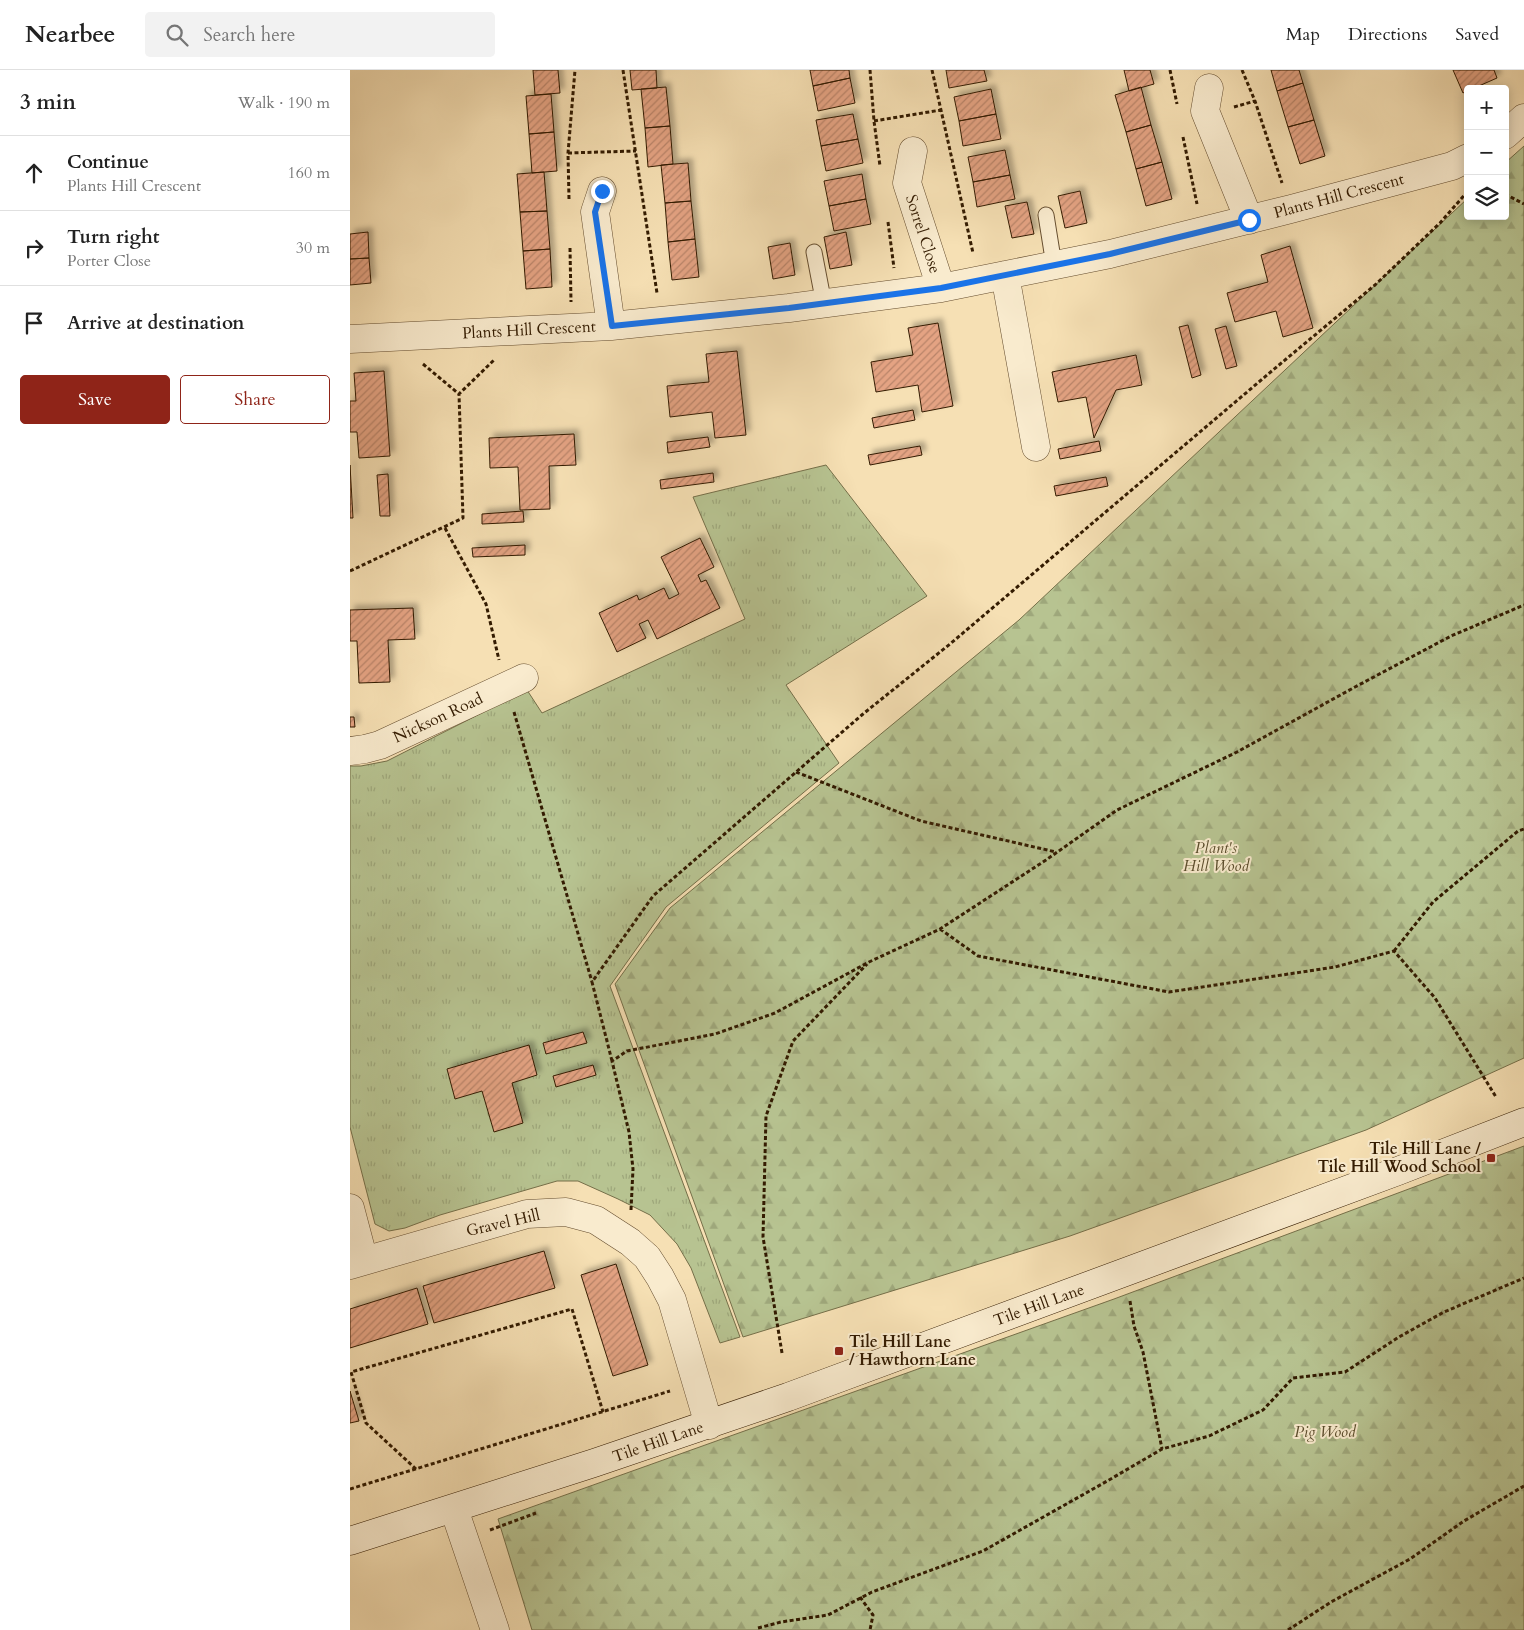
<!DOCTYPE html>
<meta charset="utf-8">
<style>
body{margin:0;font-family:Cardo,serif;background:#f2f2f2;color:#222}
.controls{position:absolute;right:15px;top:15px;display:grid;overflow:hidden;border-radius:5px;box-shadow:0 2px 12px #0003}
.controls button{width:45px;height:45px;display:grid;place-items:center;padding:0;border:0;border-bottom:1px solid #e0e0e0;background:#fff;color:#222;font:25px sans-serif}
.stop{position:absolute;width:15px;height:15px;margin:-11px;border:4px solid #1a73e8;border-radius:50%;background:#fff}
.stop.end{background:#1a73e8;border-color:#fff;box-shadow:0 1px 5px #0008}
.list{margin:0;padding:0;list-style:none}
h2{display:flex;justify-content:space-between;align-items:center;height:65px;margin:0;padding:0 20px;font-size:21px}
h2 small{font-size:16px;font-weight:400;color:#767676}
.list li{display:grid;grid-template-columns:32px 1fr auto;gap:15px;align-items:center;box-sizing:border-box;height:75px;padding:0 20px;border-top:1px solid #e0e0e0}
.list b{display:block;font-size:19px;white-space:nowrap}
.list p{margin:0;font-size:16px;white-space:nowrap;color:#767676}
.list em{font-size:16px;font-style:normal;color:#767676}
.actions{display:flex;gap:10px;padding:15px 20px}
.actions a{flex:1;padding:11px 0;border:1px solid #8f2418;border-radius:5px;text-align:center;font-size:18px;color:#8f2418}
.actions .main{background:#8f2418;color:#fff}
.icon{flex:none;width:28px;height:28px;fill:none;stroke:currentColor;stroke-width:2;stroke-linecap:round;stroke-linejoin:round}
.map{position:relative;flex:none;width:1174px;height:1560px;overflow:hidden}
header{display:flex;align-items:center;gap:30px;box-sizing:border-box;height:70px;padding:0 25px;background:#fff;border-bottom:1px solid #e0e0e0}
header strong{font-size:24px}
nav{display:flex;gap:28px;margin-inline-start:auto;font-size:18px}
.search{width:350px;height:45px;background:#f2f2f2;display:flex;align-items:center;gap:12px;box-sizing:border-box;padding:0 18px;border-radius:5px;color:#767676;font-size:19px}
main{display:flex}
aside{flex:1;background:#fff}
.map>svg:first-child{display:block}
.forest{fill:url(#forest-firs);stroke:#756f49}
.park{fill:url(#park-tufts);stroke:#756f49}
.building{fill:url(#building-hatch);stroke:#331b01;filter:url(#shadow)}
.lines{fill:none;stroke-linecap:round;stroke-linejoin:round}
.service-casing{stroke:#644c2e;stroke-width:17}
.minor-casing{stroke:#644c2e;stroke-width:29}
.secondary-casing{stroke:#331b01;stroke-width:29}
.path{stroke:#331b01;stroke-width:3;stroke-dasharray:4 2.5;stroke-linecap:butt}
.service{stroke:#f9ebce;stroke-width:15}
.minor{stroke:#f9ebce;stroke-width:28}
.secondary{stroke:#f9ebce;stroke-width:28}
.route{stroke:#1a73e8;stroke-width:6}
.poi-dot{fill:#8f2418;stroke:#f9ebce;stroke-width:2}
.labels{text-anchor:middle;dominant-baseline:central;stroke-width:4;stroke-linejoin:round;paint-order:stroke}
.street-label{font-size:16px;fill:#331b01;stroke:#f9ebce}
.park-label{font-size:16px;font-style:italic;fill:#5b4d2c;stroke:#f9ebce}
.poi-label{font-size:16px;font-weight:bold;fill:#331b01;stroke:#f9ebce;text-anchor:end}
</style>
<header>
<strong>Nearbee</strong>
<div class="search"><svg class="icon" aria-label="search" viewBox="0 0 24 24"><circle cx="10" cy="10" r="6"/><path d="M15 15l6 6"/></svg>Search here</div>
<nav><a>Map</a><a>Directions</a><a>Saved</a></nav>
</header>
<main>
<aside>
<h2>3 min<small>Walk · 190 m</small></h2>
<ul class="list">
<li><svg class="icon" aria-label="ahead" viewBox="0 0 24 24"><path d="M12 20V5M6 11l6-6 6 6"/></svg><div><b>Continue</b><p>Plants Hill Crescent</p></div><em>160 m</em></li>
<li><svg class="icon" aria-label="right" viewBox="0 0 24 24"><path d="M7 20v-9h11M14 6l5 5-5 5"/></svg><div><b>Turn right</b><p>Porter Close</p></div><em>30 m</em></li>
<li><svg class="icon" aria-label="arrive" viewBox="0 0 24 24"><path d="M6 21V4h12l-3 4 3 4H6"/></svg><div><b>Arrive at destination</b></div></li>
</ul>
<div class="actions"><a class="main">Save</a><a>Share</a></div>
</aside>
<div class="map">
<svg width="1174" height="1560" viewBox="0 0 1174 1560">
<defs>
<pattern id="forest-firs" width="22" height="20" patternUnits="userSpaceOnUse" patternTransform="scale(1.25)"><rect width="22" height="20" fill="#b7c391"/><path d="M5 1l3.5 6h-7zM16 11l3.5 6h-7z" fill="#9ea77b"/></pattern>
<pattern id="park-tufts" width="24" height="20" patternUnits="userSpaceOnUse" patternTransform="scale(1.25)"><rect width="24" height="20" fill="#b7c391"/><path d="M3 7l-1-3M5 7V3M7 7l1-3M15 17l-1-3M17 17v-4M19 17l1-3" fill="none" stroke="#9ea77b"/></pattern>
<pattern id="building-hatch" width="6" height="6" patternUnits="userSpaceOnUse" patternTransform="scale(1.25)"><rect width="6" height="6" fill="#e4a383"/><path d="M-1 1l2-2M0 6l6-6M5 7l2-2" fill="none" stroke="#b98469"/></pattern>
<filter id="shadow"><feDropShadow dx="4.5" dy="-4.5" stdDeviation="2.5" flood-color="#0004"/></filter>
</defs>
<rect width="100%" height="100%" fill="#f6e0b4"/>
<filter id="stains"><feTurbulence type="fractalNoise" baseFrequency=".004" numOctaves="4"/><feColorMatrix values="0 0 0 0 .2 0 0 0 0 .09 0 0 0 0 .02 0 0 0 .5 -.17"/></filter>
<radialGradient id="worn" r=".72"><stop offset=".6" stop-color="#630" stop-opacity="0"/><stop offset="1" stop-color="#630" stop-opacity=".3"/></radialGradient>
<path class="forest" d="M1174,76v912l-158,72 -296,106 -327,101 -128,-353 55,-76 349,-288 449,-422v18h37v-53z
M1174,1076v484h-992l-34,-111 616,-220z"/>
<path class="park" d="M476,395l101,131 -141,89 53,78 -173,144 -56,79 130,351 -20,6 -29,-75 -14,-24 -27,-29 -32,-16 -40,-18h-21l-117,34 -35,13 -16,3 -14,-7 -25,-97v-361h11l26,-5 140,-71 15,23 203,-94 -52,-122z"/>
<path class="building" d="M183,0h25l2,23 -25,2z
M280,0h26l1,18 -25,2z
M460,0h39l1,8 -37,8z
M596,0h38l3,11 -38,7z
M774,0h26l4,14 -25,7z
M921,0h28l4,13 -26,8z
M1103,0h41l3,8 -25,11h-4v1l-5,3z
M500,8l5,25 -37,8 -5,-25z
M953,13l11,37 -26,7 -11,-36z
M316,17l4,39 -25,2 -4,-39z
M791,17l10,38 -25,7 -11,-37z
M641,19l5,25 -37,7 -5,-24z
M201,24l3,38 -25,2 -3,-38z
M503,44l5,25 -37,7 -5,-26z
M646,44l5,25 -38,7 -4,-25z
M964,50l11,36 -25,8 -12,-37z
M801,55l11,37 -26,7 -10,-37z
M320,56l3,38 -25,3 -3,-39z
M204,62l3,39 -25,2 -3,-39z
M508,69l5,24 -37,8 -5,-25z
M655,80l5,25 -37,7 -5,-25z
M812,92l10,37 -26,7 -10,-37z
M338,93l3,38 -26,2 -4,-38z
M194,102l3,39 -27,1 -3,-38z
M512,104l4,25 -37,7 -5,-25z
M660,105l5,24 -38,8 -4,-25z
M730,121l7,32 -22,5 -7,-32z
M516,129l5,25 -37,7 -5,-25z
M341,131l4,38 -27,3 -3,-39z
M677,132l7,32 -22,4 -7,-32z
M197,141l3,38 -27,2 -3,-39z
M18,162l1,26 -19,1v-25z
M496,162l6,33 -22,4 -6,-32z
M345,169l4,38 -27,3 -4,-38z
M440,173l5,32 -22,4 -5,-32z
M940,176l23,82 -30,9 -7,-26 -41,11 -8,-29 41,-11 -7,-27z
M200,179l2,38 -26,2 -3,-38z
M19,188l2,25 -21,2v-26z
M588,253l15,83 -31,6 -4,-27 -42,7 -5,-30 42,-7 -5,-27z
M838,255l13,50 -9,3 -13,-51z
M876,256l11,40 -11,3 -11,-40z
M387,281l9,84 -31,3 -3,-26 -42,5 -3,-31 42,-4 -3,-28z
M786,285l6,30 -26,5 -22,48 -8,-41 -28,5 -6,-30z
M34,301l6,85 -31,2 -2,-26h-7v-31h6l-2,-28z
M563,340l2,10 -41,8 -2,-10z
M224,364l2,31 -27,1 1,43 -30,1 -2,-43 -28,1 -1,-30z
M358,367l2,10 -42,6 -1,-11z
M749,371l2,10 -41,8 -2,-10z
M570,376l2,9 -52,10 -2,-10z
M0,395l3,53h-3z
M363,403l1,9 -53,7 -1,-9z
M38,404l2,42h-10l-3,-41z
M756,407l2,9 -52,10 -2,-10z
M173,441l1,11 -42,2v-10z
M350,468l14,29 -16,8 3,7 5,-2 14,28 -63,31 -9,-19 -9,4 7,14 -29,14 -18,-39 38,-18 2,5 25,-12 5,11 10,-5 -18,-37z
M175,475v10l-52,2 -1,-9z
M63,538l2,31 -27,1 2,42 -31,1 -2,-42h-7v-31z
M0,647h4l1,10h-5z
M233,962l4,11 -41,11 -3,-11z
M179,975l8,30 -25,8 11,40 -29,9 -12,-41 -27,8 -8,-30z
M243,995l3,10 -40,12 -3,-11z
M194,1181l11,37 -121,35 -11,-37z
M266,1194l32,101 -35,11 -32,-101z
M67,1218l11,36 -78,24v-39z
M0,1321l9,30 -9,2z"/>
<g class="lines">
<g class="service-casing">
<path id="service" d="M696,145l8,50
M464,182l10,52"/>
</g>
<g class="minor-casing">
<path id="minor" d="M859,18l-4,23 44,109
M1155,65l19,-17
M563,81l-6,32 34,105
M252,121l-7,21 16,114
M655,205l31,172
M0,269l261,-13 178,-18 152,-20 169,-34 181,-45 161,-43 16,-8
M0,681l15,-2 15,-4 144,-67
M0,1138l14,53
M0,1195l177,-51 39,-2 30,8 34,22 17,15 13,20 12,23 37,125
M104,1439l41,121"/>
</g>
<g class="secondary-casing">
<path id="secondary" d="M0,1471l244,-78 194,-66 610,-226 126,-49"/>
</g>
<path class="path" d="M273,0l34,223
M520,0l4,51 6,45
M582,0l41,183
M820,0l7,34
M892,0l13,31 27,82
M884,37l21,-6
M524,51l67,-11
M833,67l14,67
M218,83l68,-2
M1155,124l19,10
M219,129l-1,-46 7,-83
M538,152l6,46
M220,178l1,54
M73,294l36,30 35,-34
M95,458l41,76 13,56
M0,501l113,-53 -4,-124
M164,642l78,270
M446,702l125,49 135,31
M590,859l38,27 191,36 166,-25 59,-16 41,47 61,99
M1044,881l39,-49 85,-71 6,-2
M262,991l-20,-79 61,-86 210,-182 87,-70 323,-274 102,-85 65,-62 28,-32
M281,1140l2,-41 -4,-37 -17,-71 15,-10 88,-17 60,-21 94,-51 71,-33 106,-69 71,-50 120,-58 118,-65 96,-51 73,-31
M780,1231l4,25 9,26 19,97
M432,1283l-19,-116 3,-121 27,-75 74,-77
M66,1399l-50,-46 -15,-51 221,-63 31,103
M0,1419l320,-98
M140,1460l46,-17
M510,1527l13,18 -3,15
M408,1558l23,-6 47,-7 44,-23 111,-41 126,-71 53,-31 47,-13 54,-26 30,-32 52,-6 54,-35 45,-25 80,-34
M938,1560l43,-28 79,-43 54,-38 60,-35"/>
<use href="#service" class="service"/>
<use href="#minor" class="minor"/>
<use href="#secondary" class="secondary"/>
</g>
<g class="lines">
<path class="route" d="M252,121l-7,21 17,114 177,-18 152,-20 169,-34 139,-34"/>
</g>
<g class="poi-dot">
<rect x="1136" y="1083" width="10" height="10" rx="2.5"/>
<rect x="484" y="1276" width="10" height="10" rx="2.5"/>
</g>
<g class="labels">
<g class="street-label">
<text transform="translate(989 126) rotate(-15)">Plants Hill Crescent</text>
<text transform="translate(573 164) rotate(72)">Sorrel Close</text>
<text transform="translate(179 260) rotate(-3)">Plants Hill Crescent</text>
<text transform="translate(88 648) rotate(-25)">Nickson Road</text>
<text transform="translate(153 1153) rotate(-13)">Gravel Hill</text>
<text transform="translate(689 1235) rotate(-20)">Tile Hill Lane</text>
<text transform="translate(308 1372) rotate(-19)">Tile Hill Lane</text>
</g>
<g class="park-label">
<text x="866" y="778">Plant's<tspan x="866" dy="18">Hill Wood</tspan></text>
<text x="975" y="1362">Pig Wood</text>
</g>
<g class="poi-label">
<text x="1131" y="1079">Tile Hill Lane /<tspan x="1131" dy="18">Tile Hill Wood School</tspan></text>
<text x="499" y="1272" text-anchor="start">Tile Hill Lane<tspan x="499" dy="18">/ Hawthorn Lane</tspan></text>
</g>
</g>
<rect width="100%" height="100%" filter="url(#stains)"/>
<rect width="100%" height="100%" fill="url(#worn)"/>
</svg>
<div class="controls">
<button>+</button>
<button>−</button>
<button><svg class="icon" aria-label="layers" viewBox="0 0 24 24"><path d="M12 4l9 5-9 5-9-5zM3 14l9 5 9-5"/></svg></button>
</div>
<div class="stop" style="left:899px;top:150px"></div>
<div class="stop end" style="left:252px;top:121px"></div>
</div>
</main>
